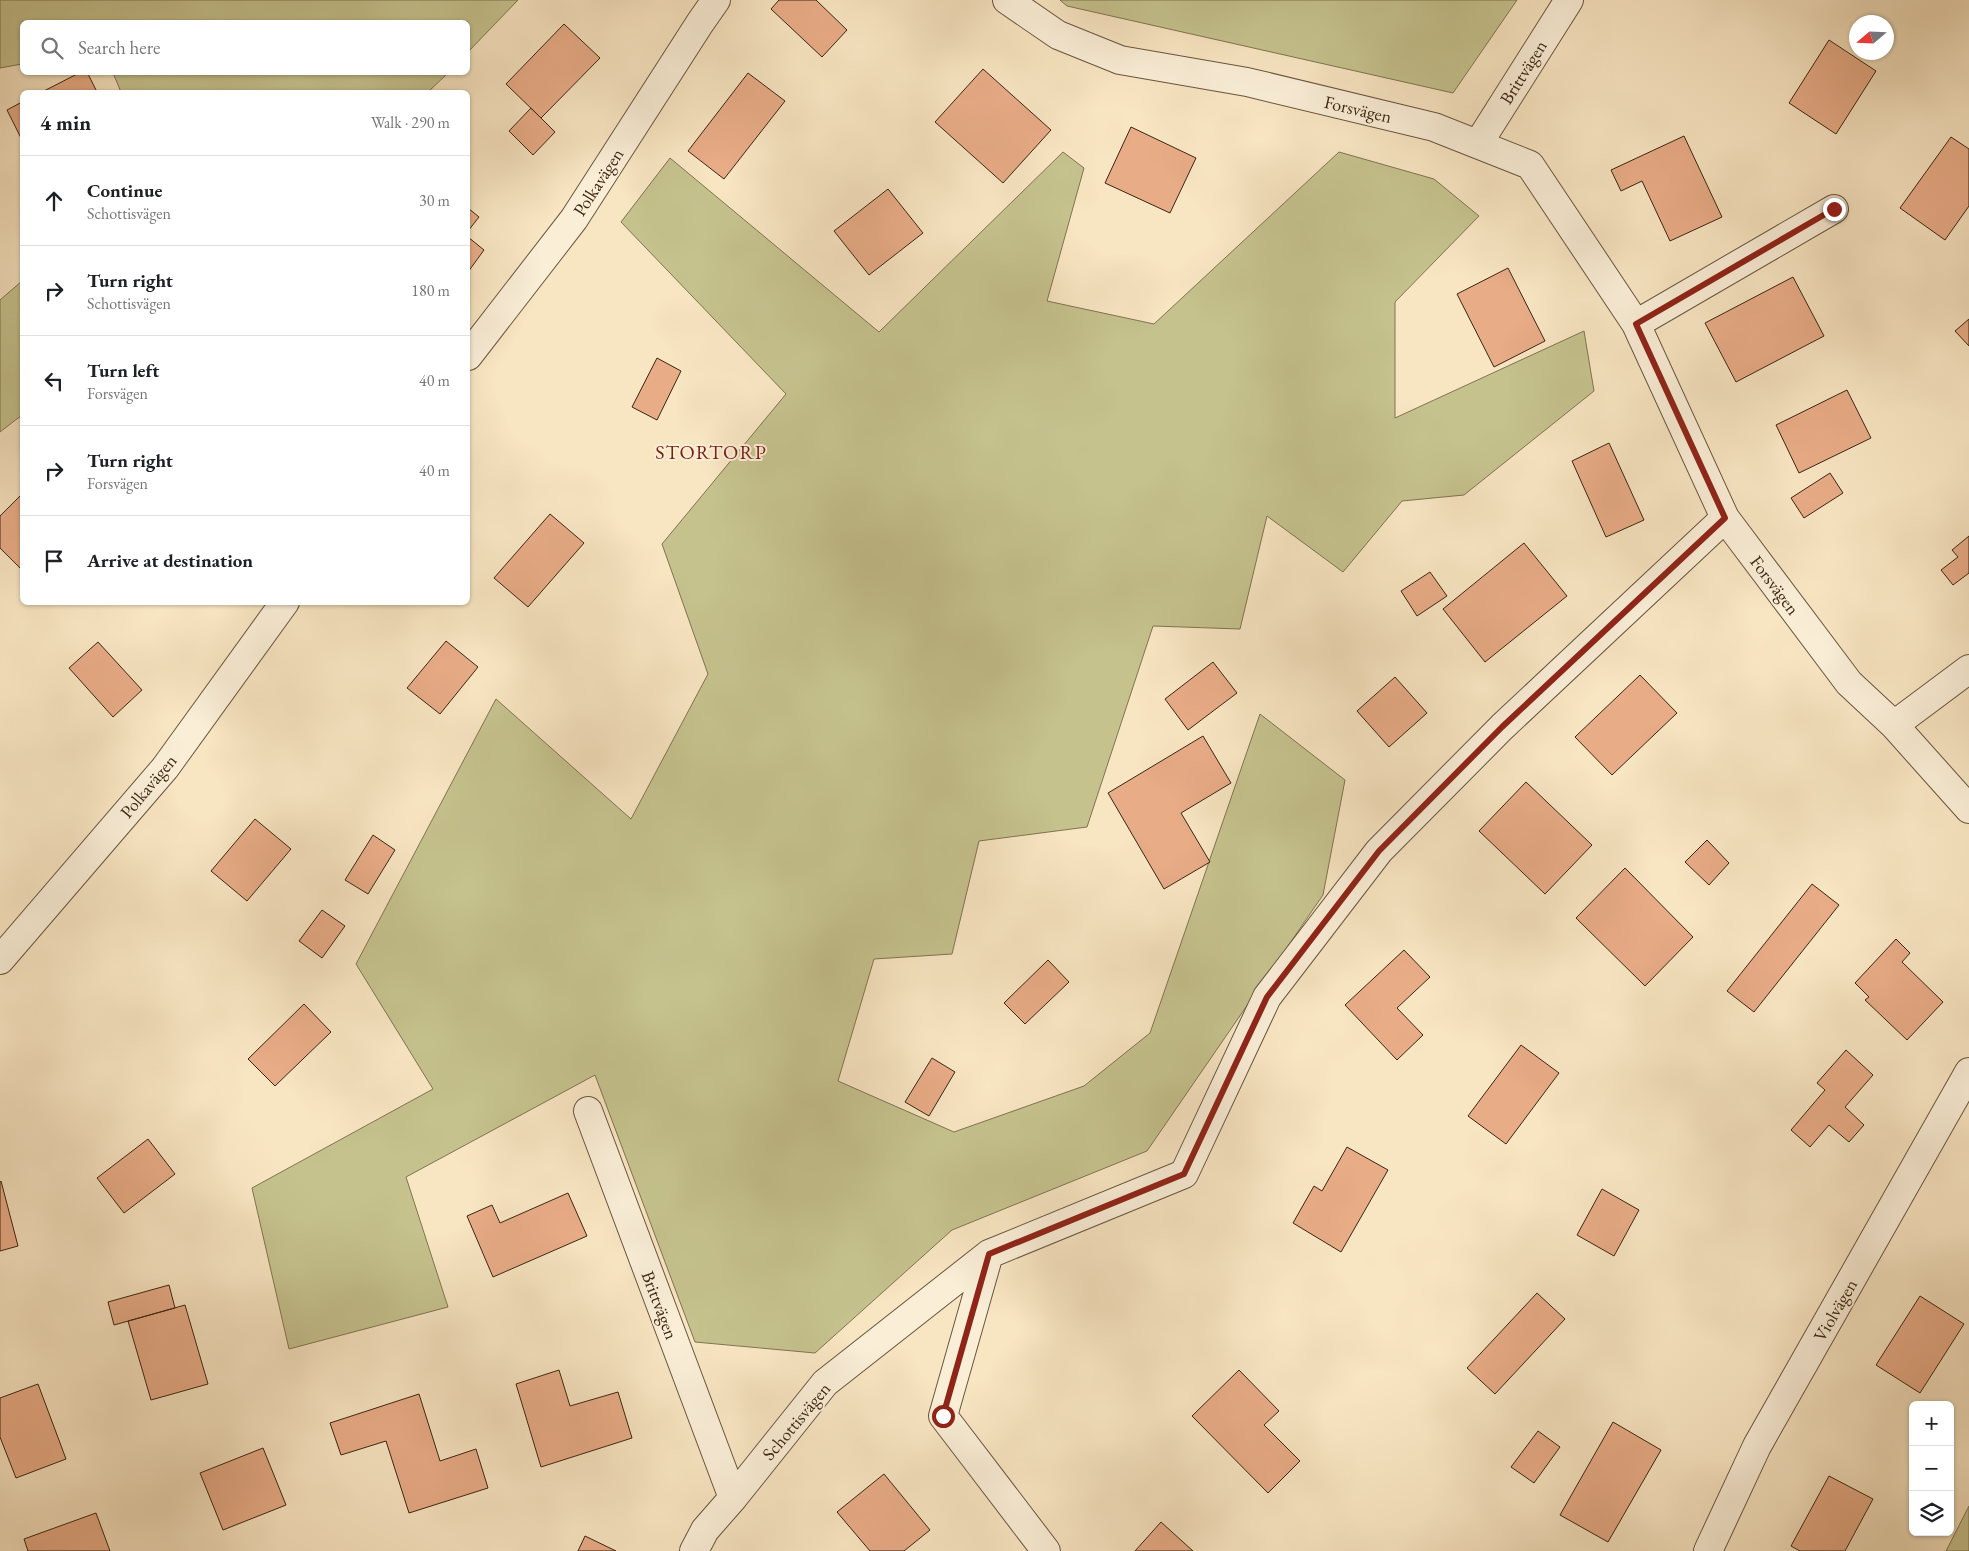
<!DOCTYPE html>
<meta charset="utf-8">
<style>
body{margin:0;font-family:"EB Garamond",serif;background:#f6f6f6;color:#202124}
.controls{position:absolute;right:15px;bottom:15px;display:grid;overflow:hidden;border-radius:8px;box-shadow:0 1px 4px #0004}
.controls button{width:45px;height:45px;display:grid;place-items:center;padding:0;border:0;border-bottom:1px solid #e0e0e0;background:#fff;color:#202124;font:25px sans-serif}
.compass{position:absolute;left:1849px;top:15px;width:45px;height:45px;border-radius:50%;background:#fff;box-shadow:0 1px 4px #0004;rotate:251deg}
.stop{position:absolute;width:15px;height:15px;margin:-11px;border:4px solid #8f2418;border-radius:50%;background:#fff}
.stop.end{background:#8f2418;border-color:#fff;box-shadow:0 1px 5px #0008}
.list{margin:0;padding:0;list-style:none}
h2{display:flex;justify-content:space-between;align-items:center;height:65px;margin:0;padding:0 20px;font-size:21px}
h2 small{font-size:16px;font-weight:400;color:#757577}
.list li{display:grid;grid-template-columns:32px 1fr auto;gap:15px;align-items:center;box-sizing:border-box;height:90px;padding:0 20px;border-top:1px solid #e0e0e0}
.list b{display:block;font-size:19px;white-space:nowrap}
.list p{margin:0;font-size:16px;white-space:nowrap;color:#757577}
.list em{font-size:16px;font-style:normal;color:#757577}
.icon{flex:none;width:28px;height:28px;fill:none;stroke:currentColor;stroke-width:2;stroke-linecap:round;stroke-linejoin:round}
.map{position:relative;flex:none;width:1969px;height:1551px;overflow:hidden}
.search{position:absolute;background:#fff;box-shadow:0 1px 4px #0004;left:20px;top:20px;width:450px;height:55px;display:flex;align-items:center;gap:12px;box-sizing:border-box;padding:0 18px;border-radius:8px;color:#757577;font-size:19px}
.panel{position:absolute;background:#fff;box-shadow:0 1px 4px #0004;left:20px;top:90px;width:450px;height:515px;border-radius:8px}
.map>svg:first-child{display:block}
.green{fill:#c5c28e;stroke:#807450}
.building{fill:#e8ac87;stroke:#3a2613}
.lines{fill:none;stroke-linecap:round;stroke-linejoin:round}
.minor-casing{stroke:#6a563f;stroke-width:30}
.minor{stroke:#faeed7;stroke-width:28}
.route{stroke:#8f2418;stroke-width:6}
.labels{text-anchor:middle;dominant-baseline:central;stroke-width:4;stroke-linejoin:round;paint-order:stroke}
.street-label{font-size:18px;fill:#3a2613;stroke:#faeed7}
.quarter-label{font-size:20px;letter-spacing:1px;fill:#7a1f14;stroke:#faeed7}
</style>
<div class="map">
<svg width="1969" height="1551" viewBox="0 0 1969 1551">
<rect width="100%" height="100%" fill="#f8e5c2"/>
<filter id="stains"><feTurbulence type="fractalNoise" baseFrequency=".004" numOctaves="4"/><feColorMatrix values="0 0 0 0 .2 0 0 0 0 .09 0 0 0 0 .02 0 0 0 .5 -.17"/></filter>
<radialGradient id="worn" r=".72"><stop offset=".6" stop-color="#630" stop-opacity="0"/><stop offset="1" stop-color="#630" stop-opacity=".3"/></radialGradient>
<path class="green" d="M0,0h518l-50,52v-30h-446v42l-22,4z
M1060,0h457l-64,93 -386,-87z
M113,73h335l-20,19h-307z
M1063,152l21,16 -37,133 107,23 185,-172 95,27 45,37 -84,86v116l189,-87 10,60 -130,104 -62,6 -59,71 -76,-56 -27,113 -87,-3 -66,201 -108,14 -27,113 -78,5 -36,122 116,51 130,-46 66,-53 110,-319 85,66 -22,115 -176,256 -195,79 -137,123 -120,-11 -100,-267 -189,102 42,130 -159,42 -37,-161 181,-99 -77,-125 140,-265 135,120 77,-145 -46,-130 124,-150 -165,-172 49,-64 209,174z
M22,281v134l-22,17v-132z
M1969,1506v45h-23z"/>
<path class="building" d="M779,0h37l31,30 -25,27 -51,-48z
M564,24l36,34 -59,60 -35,-34z
M1829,40l47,31 -40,63 -47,-31z
M983,69l68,61 -48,53 -68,-61z
M81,72h6l10,20h-55z
M748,73l37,28 -61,78 -36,-28z
M22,102v38l-15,-30z
M531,108l24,24 -22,23 -24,-24z
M1131,127l65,31 -26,55 -65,-30z
M1684,136l38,81 -52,24 -28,-60 -21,10 -10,-21z
M1951,137l18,12v57l-24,34 -45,-32z
M888,189l35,44 -54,42 -35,-44z
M468,208l11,9 -11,14z
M468,237l16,13 -16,22z
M1508,268l37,73 -51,26 -37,-73z
M1793,277l31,59 -88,46 -31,-59z
M1969,319v27l-14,-15z
M657,358l24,13 -24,49 -25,-13z
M1847,390l24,48 -72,35 -23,-48z
M1609,443l35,77 -38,17 -34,-76z
M1830,473l13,20 -39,25 -13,-20z
M22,494v76l-22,-22v-32z
M550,514l34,29 -56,64 -34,-29z
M1969,536v37l-16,12 -12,-15 17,-13 -6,-7z
M1524,543l43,53 -82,66 -42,-53z
M1430,572l17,24 -30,20 -16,-25z
M446,641l32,26 -38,47 -33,-26z
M98,642l44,48 -29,27 -44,-49z
M1213,662l24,31 -49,37 -23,-31z
M1640,675l37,38 -65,62 -37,-38z
M1395,677l32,36 -38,34 -32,-36z
M1203,736l28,47 -50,30 29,49 -46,27 -56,-96z
M1526,782l66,63 -47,49 -66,-63z
M255,819l36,30 -44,52 -36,-30z
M373,835l22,15 -27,44 -23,-14z
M1707,840l22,23 -20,22 -24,-23z
M1625,868l68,69 -48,49 -69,-68z
M1812,884l27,21 -85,107 -27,-21z
M322,910l23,16 -23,32 -23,-17z
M1896,939l14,14 -8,9 41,40 -36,38 -42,-40 4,-3 -14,-14z
M1404,950l26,27 -33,31 26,27 -26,25 -52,-55z
M1048,960l21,22 -44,42 -21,-21z
M304,1004l27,28 -56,54 -27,-27z
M1521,1045l38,28 -53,71 -38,-28z
M1846,1050l27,25 -28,32 19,18 -15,17 -20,-17 -19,22 -19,-17 34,-40 -8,-7z
M932,1058l23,14 -26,44 -24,-14z
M148,1139l27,35 -51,39 -27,-35z
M1347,1147l41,23 -47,82 -48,-29 21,-37 8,5z
M1,1181l17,65 -18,5v-69z
M1602,1189l37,21 -25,46 -37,-21z
M568,1193l19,43 -94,41 -26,-61 25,-11 8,18z
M169,1285l6,23 -61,17 -6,-23z
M1537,1293l28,26 -70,75 -28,-26z
M1920,1296l44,28 -44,69 -44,-28z
M185,1305l23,79 -57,16 -23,-79z
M559,1370l11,36 48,-14 14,46 -91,29 -25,-83z
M1239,1370l40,41 -15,14 36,36 -32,32 -76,-77z
M38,1384l28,75 -50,19 -16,-41v-39z
M419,1394l21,67 36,-12 12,39 -79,25 -23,-72 -45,14 -11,-32z
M1613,1422l48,28 -53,92 -48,-27z
M1538,1431l22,16 -26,36 -23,-16z
M263,1448l23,57 -63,25 -23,-57z
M884,1474l46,56 -26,21h-34l-33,-39z
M1829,1476l44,23 -28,52h-45l-9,-5z
M96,1513l14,38h-82l-4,-12z
M1161,1522l32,29h-58z
M585,1536l31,15h-38z"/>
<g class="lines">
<g class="minor-casing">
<path id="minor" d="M1007,0l51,35 62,25 127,22 187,45 96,38 106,159 89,194 124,165 45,42 75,84
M1478,144l91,-144
M1636,324l198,-115
M468,356l106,-137 126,-196 16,-23
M1894,725l75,-56
M0,960l165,-192 120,-166
M588,1111l145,387
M989,1254l-46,162 103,135
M694,1551l11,-21 28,-32 92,-115 164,-129 195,-80 83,-177 112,-146 123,-124 223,-209
M1708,1551l49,-105 212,-374"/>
</g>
<use href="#minor" class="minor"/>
</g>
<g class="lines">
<path class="route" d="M943,1416l46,-162 195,-80 83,-177 112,-146 123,-124 223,-209 -89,-194 198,-115"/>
</g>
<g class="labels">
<g class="street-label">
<text transform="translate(1523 72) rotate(-58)">Brittvägen</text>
<text transform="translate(1358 109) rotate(13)">Forsvägen</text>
<text transform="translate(598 182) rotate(-57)">Polkavägen</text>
<text transform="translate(1775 585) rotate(53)">Forsvägen</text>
<text transform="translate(148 786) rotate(-50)">Polkavägen</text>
<text transform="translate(660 1305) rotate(69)">Brittvägen</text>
<text transform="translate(1835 1310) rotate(-60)">Violvägen</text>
<text transform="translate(796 1421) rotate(-50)">Schottisvägen</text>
</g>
<g class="quarter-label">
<text x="711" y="452">STORTORP</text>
</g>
</g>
<rect width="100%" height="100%" filter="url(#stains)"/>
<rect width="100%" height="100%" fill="url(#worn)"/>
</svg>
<div class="controls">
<button>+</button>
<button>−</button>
<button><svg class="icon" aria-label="layers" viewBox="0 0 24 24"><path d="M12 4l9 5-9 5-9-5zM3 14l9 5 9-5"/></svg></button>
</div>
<svg class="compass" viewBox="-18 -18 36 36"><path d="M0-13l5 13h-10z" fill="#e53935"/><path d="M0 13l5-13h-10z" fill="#757577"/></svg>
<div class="stop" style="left:943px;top:1416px"></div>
<div class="stop end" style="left:1834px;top:209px"></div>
<div class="search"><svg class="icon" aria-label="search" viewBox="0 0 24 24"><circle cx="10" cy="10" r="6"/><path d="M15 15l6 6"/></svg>Search here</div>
<section class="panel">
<h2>4 min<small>Walk · 290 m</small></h2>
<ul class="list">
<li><svg class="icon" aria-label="ahead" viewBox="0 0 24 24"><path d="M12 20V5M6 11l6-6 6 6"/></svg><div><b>Continue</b><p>Schottisvägen</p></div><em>30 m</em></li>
<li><svg class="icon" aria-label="right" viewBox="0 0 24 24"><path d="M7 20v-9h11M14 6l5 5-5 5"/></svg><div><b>Turn right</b><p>Schottisvägen</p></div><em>180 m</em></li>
<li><svg class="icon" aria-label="left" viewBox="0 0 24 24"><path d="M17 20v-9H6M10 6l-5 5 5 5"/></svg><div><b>Turn left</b><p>Forsvägen</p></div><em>40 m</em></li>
<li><svg class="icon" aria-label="right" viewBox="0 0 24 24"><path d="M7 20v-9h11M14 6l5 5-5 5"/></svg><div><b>Turn right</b><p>Forsvägen</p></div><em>40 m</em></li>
<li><svg class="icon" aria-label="arrive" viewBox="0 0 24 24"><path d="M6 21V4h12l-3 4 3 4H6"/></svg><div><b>Arrive at destination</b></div></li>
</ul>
</section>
</div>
